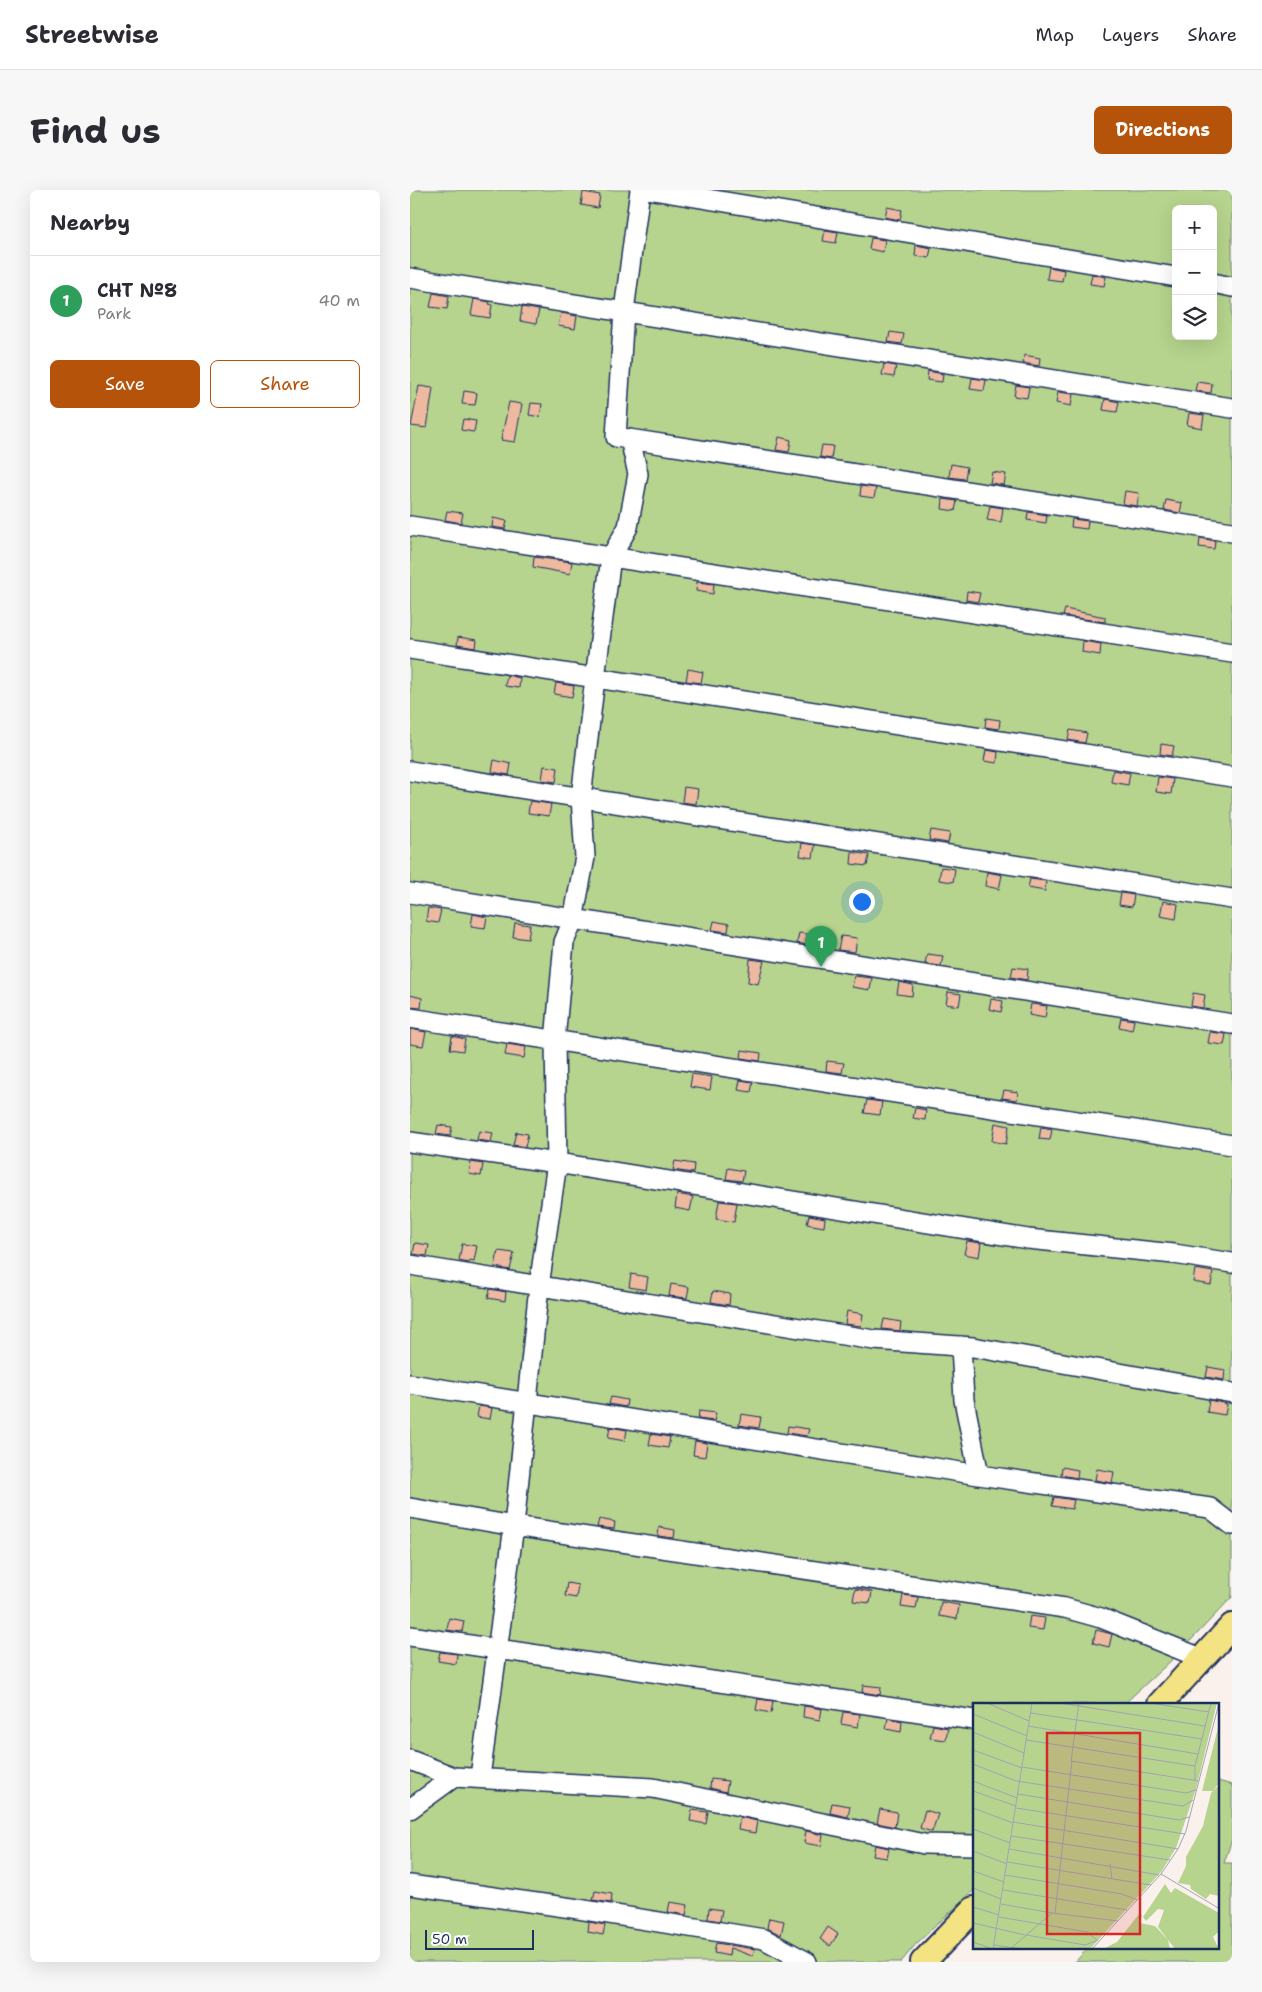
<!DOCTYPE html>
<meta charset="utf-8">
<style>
body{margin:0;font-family:"Shantell Sans",sans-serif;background:#f7f7f7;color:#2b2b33}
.controls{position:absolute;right:15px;top:15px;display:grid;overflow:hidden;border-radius:8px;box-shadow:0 5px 20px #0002}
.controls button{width:45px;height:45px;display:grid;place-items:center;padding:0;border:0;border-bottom:1px solid #e1e1e2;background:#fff;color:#2b2b33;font:25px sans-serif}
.scale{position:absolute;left:15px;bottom:12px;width:109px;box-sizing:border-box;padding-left:5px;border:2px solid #1b2f5e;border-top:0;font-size:14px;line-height:18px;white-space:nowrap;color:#1b2f5e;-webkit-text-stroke:4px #fff;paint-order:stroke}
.you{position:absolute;left:451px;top:711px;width:18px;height:18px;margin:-12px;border:4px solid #fff;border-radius:50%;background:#1a73e8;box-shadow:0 0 0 8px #1a73e833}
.badge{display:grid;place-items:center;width:32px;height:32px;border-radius:50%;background:#b45309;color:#fff;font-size:16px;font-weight:700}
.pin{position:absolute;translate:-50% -41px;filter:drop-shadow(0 1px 2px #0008)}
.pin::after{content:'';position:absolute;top:26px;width:18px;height:15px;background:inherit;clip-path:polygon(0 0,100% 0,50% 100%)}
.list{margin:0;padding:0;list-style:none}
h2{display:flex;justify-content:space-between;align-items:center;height:65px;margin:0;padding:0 20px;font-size:21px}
h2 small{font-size:16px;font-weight:400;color:#7c7c81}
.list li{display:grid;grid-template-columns:32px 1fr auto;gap:15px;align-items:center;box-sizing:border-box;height:90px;padding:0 20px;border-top:1px solid #e1e1e2}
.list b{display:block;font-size:19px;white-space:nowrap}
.list p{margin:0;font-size:16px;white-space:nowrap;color:#7c7c81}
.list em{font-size:16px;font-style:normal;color:#7c7c81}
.actions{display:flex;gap:10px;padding:15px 20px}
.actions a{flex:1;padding:11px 0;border:1px solid #b45309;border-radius:8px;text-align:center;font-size:18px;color:#b45309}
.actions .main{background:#b45309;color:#fff}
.icon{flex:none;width:28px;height:28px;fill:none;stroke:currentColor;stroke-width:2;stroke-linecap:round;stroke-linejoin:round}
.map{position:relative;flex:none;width:822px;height:1772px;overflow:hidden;border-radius:8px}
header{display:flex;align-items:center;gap:30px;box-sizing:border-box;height:70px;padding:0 25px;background:#fff;border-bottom:1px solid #e1e1e2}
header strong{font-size:24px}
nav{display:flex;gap:28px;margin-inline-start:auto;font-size:18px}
.intro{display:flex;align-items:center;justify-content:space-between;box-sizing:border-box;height:120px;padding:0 30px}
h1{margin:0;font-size:35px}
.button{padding:12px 22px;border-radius:8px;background:#b45309;color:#fff;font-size:18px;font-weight:700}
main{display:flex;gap:30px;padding:0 30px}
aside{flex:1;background:#fff;border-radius:8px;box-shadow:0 5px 20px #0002}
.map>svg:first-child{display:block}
.green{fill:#b6d48d;stroke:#688276;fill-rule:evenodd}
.building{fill:#edb99f;stroke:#1b2f5e}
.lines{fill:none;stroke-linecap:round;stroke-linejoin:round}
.minor-casing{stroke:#1b2f5e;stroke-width:22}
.major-casing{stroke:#1b2f5e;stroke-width:28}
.minor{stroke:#fff;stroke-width:19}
.major{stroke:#f4e382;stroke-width:24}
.inset-road{fill:none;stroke:#a1a3b3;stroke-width:1}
.view{fill:#d62828;fill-opacity:0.15;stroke:#d62828;stroke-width:2.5}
.inset-edge{fill:none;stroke:#1b2f5e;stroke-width:2.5}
</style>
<header>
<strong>Streetwise</strong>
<nav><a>Map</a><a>Layers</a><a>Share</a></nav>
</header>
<div class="intro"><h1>Find us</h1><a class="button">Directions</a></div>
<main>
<aside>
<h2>Nearby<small></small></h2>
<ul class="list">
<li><span class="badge" style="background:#2e9e5b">1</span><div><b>СНТ №8</b><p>Park</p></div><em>40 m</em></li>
</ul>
<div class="actions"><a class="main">Save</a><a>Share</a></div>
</aside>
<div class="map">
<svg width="822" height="1772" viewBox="0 0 822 1772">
<rect width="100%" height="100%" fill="#fbf1ec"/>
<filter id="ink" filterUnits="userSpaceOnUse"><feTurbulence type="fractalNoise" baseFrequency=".02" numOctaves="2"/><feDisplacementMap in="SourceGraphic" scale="10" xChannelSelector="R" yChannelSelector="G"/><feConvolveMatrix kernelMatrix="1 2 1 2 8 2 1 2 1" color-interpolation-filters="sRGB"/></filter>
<g filter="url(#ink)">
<path class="green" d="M0,0h822v1407l-56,59 -52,48h-150v186l-58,54 -15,18h-491zM766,19h37v127h-37z
M808,1591l14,4v54l-8,24h8v99h-157l13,-14h130z"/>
<path class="building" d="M173,2l17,3 -2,13 -17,-3z
M477,17l15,3 -2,10 -15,-3z
M415,40l13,2 -2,11 -13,-2z
M461,48l14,2 -2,12 -14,-3z
M506,55l15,3 -2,10 -14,-2z
M639,77l15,3 -2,11 -15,-2z
M682,84l14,3 -2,9 -14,-2z
M23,103l16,3 -2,13 -17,-2z
M64,109l16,3 -1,2 3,1 -2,13 -19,-3z
M112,117l17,3 -3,14 -16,-3z
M151,123l16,3 -2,13 -17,-3z
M480,142l14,2 -2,10 -14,-2z
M614,165l16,3 -1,8 -16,-3z
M474,174l12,2 -2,11 -12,-2z
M518,181l15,3 -1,8 -15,-2z
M562,188l14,2 -2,11 -14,-2z
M787,192l15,2 -1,9 -16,-2z
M606,195l13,2 -2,11 -13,-2z
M9,196l14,2 -6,40 -16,-2z
M54,201l13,2 -2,12 -13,-1z
M648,202l15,2 -2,12 -15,-3z
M695,209l14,3 -2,10 -14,-2z
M99,212l13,2 -7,38 -14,-2z
M121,213l11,1 -2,13 -11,-2z
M779,223l15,2 -2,13 -15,-3z
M53,229l13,2 -2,11 -13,-2z
M369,247l12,3 -2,12 -13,-2z
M412,255l11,1 -2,13 -11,-2z
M541,274l16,3 -2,12 -16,-2z
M582,282l14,2 -2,11 -14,-2z
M451,296l15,2 -2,10 -14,-2z
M715,301l14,2 -2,13 -14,-2z
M533,309l14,2 -2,10 -13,-2z
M756,310l16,3 -2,10 -16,-3z
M580,316l13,2 -2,14 -14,-2z
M37,321l16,2 -2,10 -16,-3z
M618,322l19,3 -1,8 -19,-3z
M83,328l14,3 -2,8 -13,-2z
M662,329l16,2 -1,8 -16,-2z
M790,348l15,3 -1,8 -15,-2z
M124,367l38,5 -2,12 -37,-7z
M287,392l17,2 -1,10 -17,-3z
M557,401l13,2 -2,9 -12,-2z
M655,419l40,8v5l-42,-6z
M48,447l19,3 -1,8 -19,-3z
M673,451l18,3 -1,11 -18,-3z
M278,479l15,3 -2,11 -15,-2z
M97,485l13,3 -1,10 -14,-2z
M146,493l18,3 -2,11 -18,-3z
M576,528l14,2 -1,9 -14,-2z
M660,540l17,3 -2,10 -17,-3z
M751,554l13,2 -2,10 -12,-2z
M576,560l12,2 -1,11 -13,-2z
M84,570l17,4 -2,11 -17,-3z
M134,576l14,2 -2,14 -14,-2z
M703,580l17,3 -2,12 -17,-3z
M748,587l15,2 -2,15 -15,-2z
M274,597l14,2 -2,15 -14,-2z
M120,611l21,3 -2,12 -21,-3z
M521,640l19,3 -2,10 -19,-3z
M392,653l13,2 -2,13 -13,-2z
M442,662l17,3 -2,11 -16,-2z
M531,677l14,2 -2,13 -14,-2z
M577,682l15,3 -3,14 -14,-3z
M620,689l16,2 -1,10 -17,-3z
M711,703l13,2 -2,12 -13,-2z
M753,711l15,3 -2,15 -16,-3z
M18,718l13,2 -3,13 -12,-2z
M63,724l14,3 -2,11 -14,-2z
M304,731l15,3 -1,8 -16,-2z
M105,733l15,2 -2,14 -15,-2z
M389,743l15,2 -2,11 -15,-3z
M431,746l16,2 -2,14 -17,-2z
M517,764l16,2 -2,10 -16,-2z
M340,769l14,2 -6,23 -10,-2z
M603,777l15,2 -1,11 -16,-3z
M444,786l18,2 -2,12 -18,-3z
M489,792l14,3 -1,11 -15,-2z
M538,802l13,2 -2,12 -13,-2z
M783,803l12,2 -2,13 -12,-2z
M0,805l12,3 -1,10 -11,-1z
M581,809l12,2 -2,11 -12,-3z
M621,814l16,2 -2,12 -16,-3z
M711,828l13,2 -2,10 -13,-3z
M0,839l16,3 -3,14 -13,-2z
M800,842l16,2 -2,11 -16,-2z
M42,846l13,3 -2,12 -13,-2z
M97,854l19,3 -2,11 -19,-3z
M332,860l19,3 -1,8 -19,-3z
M417,871l17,2 -2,10 -16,-2z
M282,884l20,3 -2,13 -20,-3z
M330,890l13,2 -2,10 -13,-2z
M594,900l14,2 -1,8 -15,-2z
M457,910l15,2 -2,13 -16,-2z
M505,918l11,2 -1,10 -12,-2z
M585,933l14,3 -3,18 -14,-3z
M28,935l14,2 -2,9 -14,-2z
M631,937l11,2 -2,11 -11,-1z
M69,941l14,2 -2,9 -14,-2z
M106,942l12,2 -3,13 -12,-2z
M265,971l19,3 -1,9 -20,-3z
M61,972l12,2 -2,12 -12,-2z
M318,978l16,3 -2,10 -16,-2z
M267,1004l16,3 -3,14 -15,-3z
M309,1011l18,2 -3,19 -18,-3z
M399,1025l16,3 -1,9 -17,-3z
M557,1051l14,2 -2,14 -15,-3z
M5,1053l14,2 -2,11 -14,-2z
M52,1054l15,2 -3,15 -4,-1 -1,3 -10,-2z
M88,1061l16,2 -4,17 -15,-3z
M785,1079l18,3 -2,13 -18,-3z
M221,1084l17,3 -2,13 -17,-3z
M261,1094l18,3 -2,11 -18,-2z
M80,1099l16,3 -1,9 -17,-3z
M303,1101l17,3 -1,11 -18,-3z
M437,1121l16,3 -2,12 -16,-2z
M474,1129l17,3 -1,9 -18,-2z
M798,1177l17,3 -1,10 -18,-3z
M201,1207l16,3 -1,7 -17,-3z
M799,1210l18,4 -2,11 -18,-3z
M69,1216l13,2 -2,11 -13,-2z
M289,1221l17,2 -2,8 -16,-2z
M331,1224l20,3 -2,11 -20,-3z
M378,1236l21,3 -2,7 -20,-3z
M200,1237l17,3 -2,11 -17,-3z
M241,1244l19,3 -2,11 -19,-3z
M285,1251l12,2 -2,14 -12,-2z
M652,1277l16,3 -1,8 -16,-3z
M687,1279l17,3 -2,11 -17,-3z
M644,1307l20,3 -2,9 -20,-3z
M189,1329l16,3 -1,7 -17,-2z
M249,1337l16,3 -1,8 -16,-2z
M157,1393l11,2 -2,13 -11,-2z
M445,1399l17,3 -2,11 -17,-2z
M493,1405l15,2 -2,12 -15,-2z
M531,1412l18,3 -2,14 -18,-3z
M620,1426l15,2 -2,12 -15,-2z
M39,1428l15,3 -2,11 -15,-2z
M686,1440l16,4 -3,13 -16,-4z
M30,1462l17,2 -1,10 -18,-3z
M453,1495l18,2 -1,8 -18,-3z
M348,1509l15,2 -2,12 -15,-3z
M394,1516l18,3 -2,11 -17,-3z
M433,1522l17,2 -2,13 -17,-3z
M478,1528l14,3 -1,11 -15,-3z
M523,1535l15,3 -2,12 -16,-2z
M301,1589l17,2 -2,11 -16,-4z
M422,1613l18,3 -2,11 -18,-4z
M470,1619l17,3 -2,15 -18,-4z
M282,1620l16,2 -2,12 -16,-3z
M515,1620l13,4 -6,18 -12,-4z
M330,1627l17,4 -2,12 -17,-3z
M396,1641l17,4 -2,11 -17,-3z
M465,1655l14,3 -2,10 -14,-2z
M185,1701l17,3 -1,9 -18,-3z
M260,1712l18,3 -2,10 -18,-3z
M299,1718l13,2 -2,11 -12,-2z
M359,1728l15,3 -3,14 -14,-7z
M179,1732l16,3 -2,10 -15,-3z
M418,1737l10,7 -8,12 -10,-7z
M306,1753l39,6 -3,7 -22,-8 -1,8 -15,-3z"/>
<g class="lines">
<g class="minor-casing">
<path id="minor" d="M230,0l-16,121 -8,126 616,95
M243,0l523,87
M0,88l822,130
M803,93l19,4
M0,336l822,127
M0,459l822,128
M0,581l822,128
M0,703l822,131
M0,828l822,127
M0,952l147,21 471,76 146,15 58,9
M0,1075l464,75 99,7 259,46
M551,1156l3,54 15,75
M0,1194l569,91 231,33 22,17
M0,1318l104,18 551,82 36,10 100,40
M0,1446l564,84
M0,1570l44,17
M70,1587l34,-251 25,-240 18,-123 -2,-122 9,-99 9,-22 12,-63 -4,-59 14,-120 16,-121 17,-30 10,-53 -8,-35
M0,1619l44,-32 199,11 271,56 50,1
M0,1695l162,23 192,31 43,23"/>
</g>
<g class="major-casing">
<path id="major" d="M750,1514l72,-78
M513,1772l51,-53"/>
</g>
<use href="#minor" class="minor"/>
<use href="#major" class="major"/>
</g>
</g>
<g transform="translate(563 1513)">
<rect width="246" height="246" fill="#fbf1ec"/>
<path d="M0,0h244l-21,86 -20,59 -15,24 -71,77h-117zM246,21v59l-6,8h-11zM246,82v111l-9,-2 -4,5 -15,-10 -1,-4 -12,-2 8,-17v-9l17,-31 8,-33zM192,181l6,9 4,-5 44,25v18l-6,6 6,12h-44l-17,-22 6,-17 -6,-1 -12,12 -3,-4zM166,211l3,1 -2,8 15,3 13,14 2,9h-67l14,-7z" fill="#b6d48d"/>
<path class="inset-road" d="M14,0l42,18M87,0l145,23M106,0l-8,58 128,20M177,0l59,9M58,10l171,26M0,11l54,22M55,23l170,28M0,29l51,21M53,37l169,26M0,47l49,18M0,61l43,17 167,25 10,-6M49,64l164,26 10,-3M222,77v-14l16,-63M0,78l44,17M0,88l43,15M45,91l161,26 10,-3M0,105l40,15M43,105l169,26M40,119l165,27M0,126l37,14M38,133l159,24M36,146l150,26M0,148l34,13M34,159l144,23M137,161l2,15M0,168l31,11M188,171l59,35M32,172l117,19 15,6M0,185l28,11M30,187l124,20M28,201l51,9M0,204l26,8M82,210l17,-152M26,214l88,15 11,9M0,220l52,12M53,232l59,10 11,-4M0,239l20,7M21,242l29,4M20,246l39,-246M37,246l42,-36 66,8M119,246l69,-75 17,-25 8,-18 33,-128"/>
<path class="view" d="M74,30h93v201h-93z"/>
<rect width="246" height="246" class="inset-edge"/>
</g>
</svg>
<div class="controls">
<button>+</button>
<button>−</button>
<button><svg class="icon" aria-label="layers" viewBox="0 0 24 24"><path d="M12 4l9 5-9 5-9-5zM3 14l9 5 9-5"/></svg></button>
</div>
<div class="scale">50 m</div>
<div class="you"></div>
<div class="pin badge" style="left:411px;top:777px;background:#2e9e5b">1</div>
</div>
</main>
